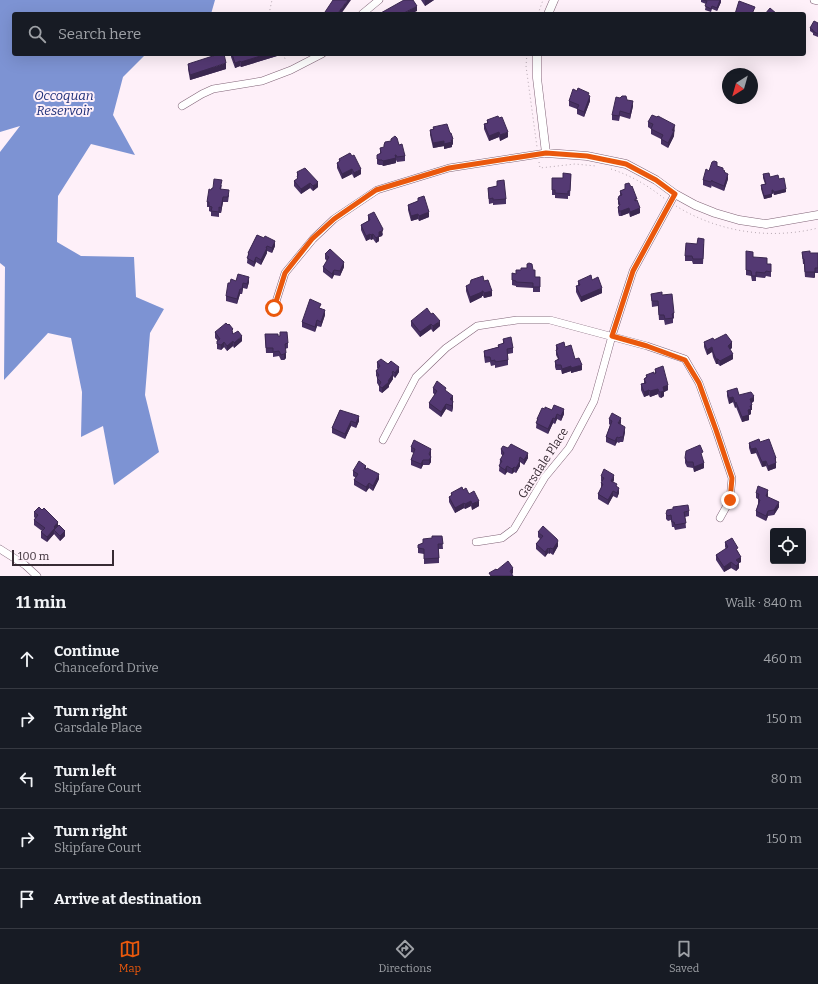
<!DOCTYPE html>
<meta charset="utf-8">
<style>
body{margin:0;font-family:Bitter,serif;background:#242831;color:#f1f3f6}
.controls{position:absolute;right:12px;bottom:12px;display:grid;overflow:hidden;border-radius:4px;box-shadow:0 4px 16px #0002}
.controls button{width:36px;height:36px;display:grid;place-items:center;padding:0;border:0;border-bottom:1px solid #363941;background:#171b24;color:#f1f3f6;font:20px sans-serif}
.compass{position:absolute;left:722px;top:68px;width:36px;height:36px;border-radius:50%;background:#171b24;box-shadow:0 4px 16px #0002;rotate:217deg}
.scale{position:absolute;left:12px;bottom:10px;width:102px;box-sizing:border-box;padding-left:4px;border:2px solid #382b34;border-top:0;font-size:11px;line-height:14px;white-space:nowrap;color:#382b34;-webkit-text-stroke:3px #fef0f9;paint-order:stroke}
.stop{position:absolute;width:12px;height:12px;margin:-9px;border:3px solid #ea580c;border-radius:50%;background:#fff}
.stop.end{background:#ea580c;border-color:#fff;box-shadow:0 1px 4px #0008}
.list{margin:0;padding:0;list-style:none}
h2{display:flex;justify-content:space-between;align-items:center;height:52px;margin:0;padding:0 16px;font-size:17px}
h2 small{font-size:13px;font-weight:400;color:#9ea1a6}
.list li{display:grid;grid-template-columns:26px 1fr auto;gap:12px;align-items:center;box-sizing:border-box;height:60px;padding:0 16px;border-top:1px solid #363941}
.list b{display:block;font-size:15px;white-space:nowrap}
.list p{margin:0;font-size:13px;white-space:nowrap;color:#9ea1a6}
.list em{font-size:13px;font-style:normal;color:#9ea1a6}
.icon{flex:none;width:22px;height:22px;fill:none;stroke:currentColor;stroke-width:2;stroke-linecap:round;stroke-linejoin:round}
.map{position:relative;flex:none;width:818px;height:576px;overflow:hidden}
.search{position:absolute;background:#171b24;box-shadow:0 4px 16px #0002;left:12px;right:12px;top:12px;height:44px;display:flex;align-items:center;gap:10px;box-sizing:border-box;padding:0 14px;border-radius:4px;color:#9ea1a6;font-size:15px}
.sheet{height:352px;background:#171b24}
nav{display:flex;justify-content:space-around;align-items:center;box-sizing:border-box;height:56px;border-top:1px solid #363941;background:#171b24;font-size:11px;color:#9ea1a6}
nav a{display:grid;justify-items:center;gap:2px}
nav .on{color:#ea580c}
.map>svg:first-child{display:block}
.water{fill:#7d93d3}
.lines{fill:none;stroke-linecap:round;stroke-linejoin:round}
.minor-casing{stroke:#806377;stroke-width:8}
.tertiary-casing{stroke:#806377;stroke-width:9}
.path{stroke:#b6a8b1;stroke-width:1;stroke-dasharray:1 3;stroke-linecap:butt}
.minor{stroke:#fff;stroke-width:7}
.tertiary{stroke:#fff;stroke-width:8}
.wall{fill:#483163}
.shaded-wall{fill:#3b2850}
.building{fill:#543973;stroke:#3b2850}
.route{stroke:#ea580c;stroke-width:5}
.labels{text-anchor:middle;dominant-baseline:central;stroke-width:4;stroke-linejoin:round;paint-order:stroke}
.street-label{font-size:12px;fill:#382b34;stroke:#fef0f9}
.water-label{font-size:13px;font-style:italic;fill:#1d2e78;stroke:#fef0f9}
</style>
<div class="map">
<svg width="818" height="576" viewBox="0 0 818 576">
<rect width="100%" height="100%" fill="#fef0f9"/>
<path class="water" d="M0,0h215l-4,14h-197v40h132l-23,23 -10,38 22,40 -44,-11 -33,52 -1,46 24,14 53,1 2,40 28,12 -14,24 -5,62 14,57 -45,33 -11,-59 -22,11 1,-45 -11,-54 -23,-5 -44,47 1,-113 -5,-4v-111l20,-26 -20,6z"/>
<g class="lines">
<g class="minor-casing">
<path id="minor" d="M814,0l4,1
M362,14l17,-14
M182,106l20,-12 11,-5 49,-8 29,-11 31,-16
M274,308l11,-35 28,-34 21,-20 43,-29 72,-22 97,-15
M383,440l33,-63 30,-29 31,-22 40,-6h33l97,26 38,13 14,24 17,47 16,48 -2,22 -10,18
M476,542l26,-4 12,-9 31,-52 24,-29 25,-47 18,-65 21,-65 42,-77
M0,549l25,16 12,11"/>
</g>
<g class="tertiary-casing">
<path id="tertiary" d="M548,14l6,-14
M537,54v24l9,75 41,3 39,8 30,16 19,14 20,11 20,8 24,7 27,4 52,-9"/>
</g>
<path class="path" d="M269,14l3,-14
M538,14l5,-14
M283,54l3,7
M527,54l-1,12 11,81
M539,162l1,6 35,-4 21,2
M611,169c21,7 36,16 54,30
M676,206c42,26 94,34 142,22"/>
<use href="#minor" class="minor"/>
<use href="#tertiary" class="tertiary"/>
</g>
<path class="wall" d="M421,0h13l-9,6z
M701,0h20v2l-4,9 -5,-2 -1,3 -6,-2 1,-6 -5,-2z
M818,23v14l-5,-2v-2l-3,-2v-3z
M231,54h46v2l-36,11 -1,-1 -5,2 -4,-11z
M188,64l38,5 -36,11 -2,-11z
M589,96l1,5 -6,16 -7,-3v-5l-8,-3v-5z
M627,100l6,6 -3,13 -10,-3 -1,5 -7,-1v-5z
M487,120l21,17 -8,4 -1,-4 -10,4 -5,-12v-5l3,-1z
M648,122l27,8 -1,1v5l-6,12 -7,-4v-5l-10,-5v-5l-3,-2z
M433,127l20,17 -1,1v2l-8,2v-3l-11,2 -3,-13v-5l3,-1z
M391,139l8,6 6,11v5l-8,1 -1,-2v3l-13,3 -1,-1h-3l-2,-1v-9l3,-1v-6h4v-3l7,-4z
M339,159l22,15 -7,4 -2,-4 -10,5 -5,-11v-5l2,-1z
M717,166l6,4 5,9 -4,12 -12,-5v-1l-1,3 -8,-3v-5l6,-9z
M297,172l21,15 -5,4 -3,-3 -9,6 -7,-8v-5l3,-2z
M571,174l-1,22h-2v3l-13,-1v-3h-3v-17h11z
M763,174l7,3 9,2 7,13 -12,3 -1,-2 -1,1v3l-8,2 -3,-10v-4l4,-1 -2,-6z
M497,181l9,18v5l-13,1v-2l-4,1 -1,-16 9,-2z
M625,184l12,17 3,12 -10,4 -1,-4 -8,3h-2l-1,-4v-5l1,-1 -1,-2v-5l2,-3v-5l5,-2z
M222,185l-1,4 8,6 -1,7h-5l-2,11h-2v4l-8,-1v-4l-2,-1v-4h-2v-5l4,-12 2,-2z
M418,198l11,19 -10,4 -1,-2 -7,2 -3,-11v-5l10,-4z
M368,215l15,19 -1,2 -3,1v4l-3,2 -3,-4 -2,1 -1,-1 -4,2 -5,-11v-5l7,-4z
M257,235l18,11 -3,7 -5,-2v2l-6,12 -5,-3 -2,5 -7,-4 1,-10z
M697,244h7l-1,20h-10l-1,-3h-7v-5z
M746,251l7,6 14,7 4,5v8l-5,-1 -1,2 -9,-1v4h-4l-1,-5 -5,-1z
M802,252l8,1h8v20h-3v4l-1,1 -9,-1 -1,-13h-1z
M325,254l19,13 -4,9 -6,-1 -2,4 -9,-7v-5l4,-6 -2,-2z
M533,270l2,7h5v15h-7v-4l-17,-1v-1l-4,-1v-12l4,1z
M592,280l10,13 -21,9 -5,-10v-6h2v-5z
M236,281l13,1 -2,7 -4,-1 -1,6h-2l-3,10 -11,-3v-5z
M484,281l8,15 -8,2 -1,-2h-1v1l-12,6 -4,-12v-5z
M651,294l11,1 12,18v5l-1,1v4l-8,2 -1,-5h-5l-1,-14 -6,1z
M321,308l4,7 -4,12 -4,-1 -2,6 -13,-5v-5z
M431,314l9,12 -7,6 -2,-3 -11,8 -9,-11v-5z
M215,332l18,1v1l9,7 -8,7 -1,-2 -6,5 -3,-4 -3,3 -4,-1v-8h1l-3,-3z
M265,334l13,2 10,7v5l-3,1 1,9 -2,2h-3l-2,-4 -6,1v-4h-7z
M503,339l10,9v5l-5,1v11l-13,3v-3l-4,1 -1,-4 -5,1 -1,-7v-5l14,-4v-2l5,-1z
M714,340l18,8 -2,1 3,10 -13,7 -2,-2h-2l-3,-7 -1,-5 -5,3 -3,-8v-5z
M556,345l19,14 7,11 -11,3v-2l-9,3 -1,-4h-5l-1,-3v-6l3,-2 -2,-4z
M377,362l22,10 -4,6 -2,-2v3l-4,6v2l-7,6 -3,-2v-5l-2,-3v-6l-1,-1v-5l2,-3h-1z
M655,369l13,21 -4,2v4l-3,2 -2,-1 -1,-3 -8,3 -1,-2 -5,2 -3,-7v-6l3,-1v-4l2,-2v-2l9,-1z
M433,388l13,3 7,10v6l-1,5 -6,-3 -5,8 -12,-9v-5l6,-8 -2,-2z
M727,391l12,4 15,6 -2,2v7h-1v4l-2,1v5l-7,2 -6,-15 -1,1 -2,-6 -4,2 -2,-8z
M545,409l7,1 12,4 -3,7 -4,-2 -2,5 -2,-1 -5,11 -12,-6 1,-9z
M340,410l19,11 -3,7 -5,-2 -6,13 -13,-6v-5z
M609,419l12,4 -1,1 5,8 -2,10h-3l-1,1 -2,-1 -2,4 -9,-4v-5l4,-12 -1,-1z
M760,442l16,16v10l-8,3 -2,-5 -4,1 -6,-14 -5,1 -2,-6v-5z
M411,447l20,7v8l-2,3h-6l-2,4 -10,-4v-5l3,-7 -3,-1z
M501,449l27,9 -4,7 -4,-3v4l-4,7 -2,-1 -2,2 -5,-2 -2,3 -6,-4 1,-11 3,-4 -2,-2z
M702,457l2,11 -10,4 -1,-4 -6,-1 -2,-4v-5z
M366,466v4l13,9 -6,12 -4,-3 -3,4 -12,-7v-5l2,-2 -3,-2v-5z
M601,476l13,4 -1,2 4,5 2,6 -2,5 -4,-2 -5,9 -10,-6v-5l3,-6v-5l1,-1 -1,-1z
M463,490l6,4 10,12 -7,4 -1,-4 -6,3 -1,-1 -9,5 -6,-11v-5l2,-1v-3z
M756,493l12,2v2l11,10 -5,8 -6,1 -2,5 -10,-5v-5l2,-7v-5l-2,-1z
M689,511v5l-4,1 1,11 -11,2 -1,-3h-2l-1,-7 -3,1 -2,-2v-5z
M34,512l24,13 7,11 -5,5 -6,-7 -7,8 -6,-4v-6l1,-1 -8,-6v-5l1,-2 -1,-1z
M538,532l20,14 -5,9 -3,-2 -1,1 -1,-1 -3,4 -9,-8v-5l4,-5 -2,-2z
M442,536l1,13h-4v14l-15,1v-10l-6,-1v-8l5,-2 9,-5z
M725,542l13,9 3,11 -2,1v5l-3,3 -5,-3 -7,4 -8,-12v-5l10,-6 -1,-2z"/>
<path class="shaded-wall" d="M348,0h3l-10,14h-4z
M425,0h9l-9,6z
M720,0l1,2 -4,9v-3z
M417,6v5l-6,3h-9z
M267,54h10v2l-36,11v-5z
M240,61v5l-5,2v-5z
M226,63v6l-36,11v-5z
M590,96v5l-6,16v-5z
M633,101v5l-3,13v-5z
M675,125l-1,11 -6,12v-5l4,-13z
M499,132v5l-10,4v-5z
M508,132v5l-8,4v-6z
M453,139v5l-1,1v2l-8,2v-5z
M444,141v5l-11,2v-5z
M395,155h1v8l-13,3v-5z
M352,169v5l-10,5v-5z
M361,169v5l-7,4v-5z
M728,174v5l-4,12v-5z
M318,182v5l-5,4v-5z
M310,183v5l-9,6v-5z
M786,189v3l-12,3v-3z
M772,190h1v3l-1,1v3l-8,2v-3z
M223,197v5l-2,11v-5z
M629,208v5l-8,3v-5z
M640,208v5l-10,4v-5z
M429,212v5l-10,4v-5z
M418,214v5l-7,2v-5z
M383,229l-1,7 -3,1v4l-3,2v-5l3,-6z
M370,234v5l-4,2v-5z
M373,234v5l-2,1v-5z
M275,241v5l-3,7v-5z
M267,246v7l-6,12v-5z
M256,257v5l-2,5v-5z
M344,262v5l-4,9v-5z
M334,270v5l-2,4v-5z
M814,272h1v5l-1,1z
M249,277v5l-2,7v-5z
M243,283v5l-1,6v-5z
M602,288v5l-21,9v-5z
M240,289v5l-3,10v-5z
M482,291h1v5h-1v1l-12,6v-6z
M492,291v5l-8,2v-5z
M325,310v5l-4,12v-5z
M317,320v6l-2,6v-5z
M440,321v5l-7,6v-6z
M431,324v5l-11,8v-5z
M242,336v5l-8,7v-5z
M233,341v5l-6,5v-5z
M224,342v5l-3,3v-5z
M732,342v6l-4,3v-5z
M712,347v5l-5,3v-5z
M286,353v5l-2,2v-6z
M733,354v5l-13,7v-5z
M716,359h2v5h-2z
M582,365v5l-11,3v-5z
M571,366v5l-9,3v-5z
M399,367v5l-4,6v-5z
M393,371v8l-4,6v2l-7,6v-5l6,-7z
M668,385v5l-4,2v4l-3,2v-6l2,-5z
M658,389v5l-8,3v-6z
M649,390v5l-5,2v-5z
M453,396v5l-3,3v-5z
M754,396v5l-4,3v-5z
M733,397v5l-4,2v-6z
M453,401v6l-1,5v-6z
M736,402v5l-1,1v-5z
M446,404v5l-5,8v-5z
M752,405v5h-1v4l-2,1v5l-7,2v-5l6,-7 2,-4z
M564,409v5l-3,7v-5z
M557,414v5l-2,5v-5z
M359,416v5l-3,7v-5z
M553,418v5l-5,11v-5z
M621,418v5l-3,6v-6z
M351,421v5l-6,13v-5z
M625,427v5l-2,10v-5z
M617,437v5l-2,4v-5z
M756,448v5l-5,1v-5z
M431,449v5l-2,5 2,-2v5l-2,3v-11z
M528,453v5l-4,7v-5z
M520,457v9l-4,7v-5z
M423,460v5l-2,4v-5z
M766,461v5l-4,1v-5z
M704,463v5l-10,4v-5z
M776,463v5l-8,3v-5z
M507,466v6l-2,3v-5z
M514,467v5l-2,2v-5z
M379,474v5l-6,12v-5z
M614,475v5l-3,6v-5z
M369,483v5l-3,4v-5z
M619,488v5l-2,5v-5z
M768,490v5l-2,6v-5z
M613,491v5l-5,9v-5z
M471,501v5l-6,3v-5z
M479,501v5l-7,4v-6z
M779,502v5l-5,8v-5z
M464,503v5l-9,5v-5z
M768,511v5l-2,5v-5z
M58,522v5l-4,3v4l-7,8v-5l7,-10z
M65,531v5l-5,5v-5z
M558,541v5l-5,9v-6z
M548,548v5l-3,4v-5z
M550,548v5l-1,1v-5z
M741,557v5l-2,1v5l-3,3v-11z
M731,562v6l-7,4v-5z
M513,568v5l-2,3 -1,-5z"/>
<path class="building" d="M333,0h15l-11,14h-9l-3,-2z
M404,0h9l4,6 -15,8h-23z
M703,0h17l-3,8 -5,-2 -1,3 -6,-3 2,-5z
M739,1l16,6 -3,7h-17z
M770,8l7,6h-12z
M814,21l4,2v11l-5,-3v-1l-3,-2z
M219,54h5l2,9 -36,12 -2,-11z
M232,54h35l-26,8 -1,-1 -5,2z
M578,88l11,5 -1,2 2,1 -6,16 -7,-3 2,-4 -10,-4 4,-12 4,2z
M622,96h4l1,4 6,1 -3,13 -10,-3 -1,5 -7,-1 4,-18 4,1z
M652,115l5,2 1,-1 17,9 -3,5 2,1 -6,12 -7,-4 2,-4 -12,-6 2,-5 -5,-2z
M498,116l1,2 3,-1 6,15 -8,3 -1,-3 -10,4 -5,-12 4,-1 -1,-3z
M447,124l3,9h1l2,6 -2,1 1,2 -8,2v-3l-11,2 -3,-13 4,-1 -1,-2z
M395,136l2,2 2,7 3,-1 3,12 -8,1 -1,-2h-1l1,3 -13,3 -1,-1h-3l-2,-1v-4l4,-2 -1,-5 4,-1v-2l1,-3 6,-1v-2z
M350,153l2,3 2,-1 7,14 -7,4 -2,-4 -10,5 -5,-11 3,-2 -1,-2z
M714,161l3,1v4l6,2v2l2,1 -1,1 4,2 -4,12 -12,-5v-1l-1,2 -8,-2 3,-11 3,2 3,-9z
M305,168l13,14 -5,4 -3,-3 -9,6 -7,-8 4,-3 -1,-1 1,-2 -1,-3z
M563,173l8,1 -1,17h-2v3l-13,-1v-3h-3v-12h11z
M769,173l1,4 8,-2 1,4 5,-1 2,11 -12,3 -1,-2h-1v4l-8,2 -3,-11 5,-1 -3,-10z
M214,179l8,1 -2,9 9,1 -1,7h-5l-2,11 -2,-1v5l-8,-1 1,-4 -3,-1v-4h-2l2,-13 2,1 1,-2h1z
M504,180l2,19 -13,1v-2l-4,1 -1,-11 9,-2v-5z
M629,183l2,4 1,-1 5,13h-2v2l2,-1 3,8 -10,4 -1,-4 -8,3h-2l-1,-4 2,-2 -2,-6 1,-3 3,-1 -2,-4 5,-2v-5z
M424,196l5,16 -10,4 -1,-2 -7,2 -3,-11 10,-4v-3z
M374,212l9,17 -1,2 -3,1v4l-3,2 -3,-4 -2,1 -1,-1 -4,2 -5,-11 9,-5 -2,-5z
M257,235l7,3 1,-2 10,5 -3,7 -5,-2 -1,2h1l-6,12 -5,-3 -2,5 -7,-4 2,-4 -1,-1z
M698,238l6,1 -1,20h-10l-1,-3h-7l1,-13 11,1z
M330,249l14,13 -4,9 -6,-1 -2,4 -9,-7 6,-10 -4,-3z
M746,251l7,1v5l14,1v6h4v8l-5,-1 -1,2 -9,-1v4h-4l-1,-5 -5,-1z
M810,251v2h8v15h-3v4h-10l-1,-13h-1l-1,-7z
M529,263l3,1 1,6h2v7h5v10h-7v-4l-17,-1v-1l-4,-1v-7l4,1v-4h5v-2h6v-4z
M238,274l11,3 -2,7 -4,-1 -1,6h-2l-3,10 -11,-3 2,-13h2l1,-4 5,2z
M591,275l1,5 6,-3 4,11 -21,9 -5,-11 4,-1 -2,-4z
M483,276l1,5 4,-1 4,11 -8,2 -1,-2h-1v1l-12,5 -4,-11 4,-2 1,-4z
M662,292v3l10,-1 2,19 -2,1 1,4 -8,1 -1,-4h-5l-1,-14h-6l-1,-7z
M310,299l11,5 -2,4 6,2 -4,12 -4,-2 -2,7 -13,-5z
M427,308l4,6 2,-1 7,8 -7,5 -2,-2 -11,8 -9,-11z
M226,323l2,2 1,-1 4,5 -1,1 1,4 5,-3 4,5 -8,7 -1,-2 -6,5 -3,-4 -3,3 -4,-1v-3l3,-2 -5,-7z
M280,332h7l1,11 -3,1 1,9 -2,1 -3,1 -2,-4 -6,1v-4h-7l-1,-14h13v2h2z
M726,334l6,8 -4,4 5,8 -13,7 -2,-2h-2l-3,-7 -1,-5 -5,3 -3,-8 9,-4 1,2z
M511,337l2,11 -6,1 1,11 -13,2v-2l-4,1 -1,-4h-5l-1,-6 15,-4 -1,-2 6,-2 -1,-4z
M564,342l1,5 6,-2 4,14 4,-1 3,7 -11,3v-2l-9,3 -1,-4h-5l-1,-4 4,-2 -3,-9 2,-1 -2,-4z
M381,359l7,5 3,-3 8,6 -4,6 -2,-2 -1,2 1,1 -5,7 1,1 -7,6 -3,-2 2,-4 -4,-4 2,-3 -3,-4 4,-5 -3,-4z
M663,366l5,19 -5,2 1,4 -3,1h-2l-1,-3 -8,2 -1,-1 -5,2 -3,-8 5,-1 -2,-4 3,-2 -1,-2 8,-3v2l2,-1 -1,-4z
M437,381l9,7 -1,2 8,6 -3,3 3,2 -1,5 -6,-2 -5,8 -12,-9 8,-12 -4,-3z
M737,388l2,7 12,-3 3,4 -4,3 2,6 -2,1 1,3 -3,1 1,5 -7,2 -6,-15 -1,1 -2,-6 -4,1 -2,-7z
M554,405l10,4 -3,7 -4,-2 -2,5 -2,-1 -5,11 -12,-6 2,-4h-1l5,-11 3,1v-2l7,3z
M340,410l19,6 -3,7 -5,-2 -6,13 -13,-6z
M612,413l9,5 -3,5 7,4 -2,10h-3l-1,1 -2,-1 -2,4 -9,-4 6,-16 -3,-2z
M759,439l1,3 9,-3 7,19h-1l1,5 -8,3 -2,-5 -4,1 -6,-14 -5,1 -2,-6z
M414,440l17,9 -2,5 2,3 -2,3h-6l-2,4 -10,-4 4,-11 -4,-2z
M511,444l17,9 -4,7 -4,-3 -1,4h1l-4,7 -2,-1 -2,2 -5,-3 -2,4 -6,-4 3,-5 -2,-1 4,-7 -3,-4 2,-3 5,2z
M700,445l3,7 -2,1 3,10 -10,4 -1,-5h-6l-2,-4 1,-7z
M359,461l7,5 -2,2 2,2 1,-2 12,6 -6,12 -4,-3 -3,4 -12,-7 4,-6 -5,-3z
M604,469l10,6 -3,6 6,3 -1,2 3,2 -2,5 -4,-2 -5,9 -10,-6 5,-10 -2,-1 3,-5 -3,-2z
M758,486l10,4 -2,6 13,6 -5,8 -6,1 -2,5 -10,-5 4,-11 -2,-1 1,-5 -3,-1z
M462,487l1,3 3,-2 3,6 5,-3 5,10 -7,3 -1,-3 -6,3 -1,-1 -9,5 -6,-11 3,-2 -1,-2z
M688,505l1,6 -5,1 2,11 -11,2 -1,-3h-2l-1,-7 -3,1 -2,-2 1,-4 6,-1v-2z
M39,507l3,3 2,-2 14,14 -4,5 1,1 -8,9 -6,-5 4,-4 -11,-8 4,-5 -4,-3z
M59,525l6,6 -5,5 -6,-6z
M543,526l14,13 1,2 -5,8 -3,-1 -1,1 -1,-1 -3,4 -9,-8 7,-8 -5,-4z
M432,536h10l1,8h-5l1,14 -15,1v-10l-6,-1v-3l5,-2v-4l9,-1z
M732,538l6,10 -2,1 5,8 -5,3 3,3 -3,3 -5,-4 -7,5 -8,-12 12,-8 -3,-5z
M508,561l5,7 -3,3 3,5h-22l-2,-3 7,-4 1,1z"/>
<g class="lines">
<path class="route" d="M274,308l11,-35 27,-34 22,-20 42,-29 73,-22 97,-15 41,3 39,8 30,16 19,14 -42,77 -21,65 35,10 38,14 14,23 17,47 16,48 -2,22"/>
</g>
<g class="labels">
<g class="street-label">
<text transform="translate(543 463) rotate(-57)">Garsdale Place</text>
</g>
<g class="water-label">
<text x="64" y="95">Occoquan<tspan x="64" dy="15">Reservoir</tspan></text>
</g>
</g>
</svg>
<div class="controls">
<button><svg class="icon" aria-label="locate" viewBox="0 0 24 24"><circle cx="12" cy="12" r="6"/><path d="M12 2v4M12 18v4M2 12h4M18 12h4"/></svg></button>
</div>
<svg class="compass" viewBox="-18 -18 36 36"><path d="M0-13l5 13h-10z" fill="#e53935"/><path d="M0 13l5-13h-10z" fill="#9ea1a6"/></svg>
<div class="scale">100 m</div>
<div class="stop" style="left:274px;top:308px"></div>
<div class="stop end" style="left:730px;top:500px"></div>
<div class="search"><svg class="icon" aria-label="search" viewBox="0 0 24 24"><circle cx="10" cy="10" r="6"/><path d="M15 15l6 6"/></svg>Search here</div>
</div>
<section class="sheet">
<h2>11 min<small>Walk · 840 m</small></h2>
<ul class="list">
<li><svg class="icon" aria-label="ahead" viewBox="0 0 24 24"><path d="M12 20V5M6 11l6-6 6 6"/></svg><div><b>Continue</b><p>Chanceford Drive</p></div><em>460 m</em></li>
<li><svg class="icon" aria-label="right" viewBox="0 0 24 24"><path d="M7 20v-9h11M14 6l5 5-5 5"/></svg><div><b>Turn right</b><p>Garsdale Place</p></div><em>150 m</em></li>
<li><svg class="icon" aria-label="left" viewBox="0 0 24 24"><path d="M17 20v-9H6M10 6l-5 5 5 5"/></svg><div><b>Turn left</b><p>Skipfare Court</p></div><em>80 m</em></li>
<li><svg class="icon" aria-label="right" viewBox="0 0 24 24"><path d="M7 20v-9h11M14 6l5 5-5 5"/></svg><div><b>Turn right</b><p>Skipfare Court</p></div><em>150 m</em></li>
<li><svg class="icon" aria-label="arrive" viewBox="0 0 24 24"><path d="M6 21V4h12l-3 4 3 4H6"/></svg><div><b>Arrive at destination</b></div></li>
</ul>
</section>
<nav>
<a class="on"><svg class="icon" aria-label="map" viewBox="0 0 24 24"><path d="M3 6l6-2 6 2 6-2v14l-6 2-6-2-6 2zM9 4v14M15 6v14"/></svg>Map</a>
<a><svg class="icon" aria-label="directions" viewBox="0 0 24 24"><path d="M12 3l9 9-9 9-9-9zM9 14v-3h6M13 9l2 2-2 2"/></svg>Directions</a>
<a><svg class="icon" aria-label="saved" viewBox="0 0 24 24"><path d="M7 4h10v16l-5-4-5 4z"/></svg>Saved</a>
</nav>
